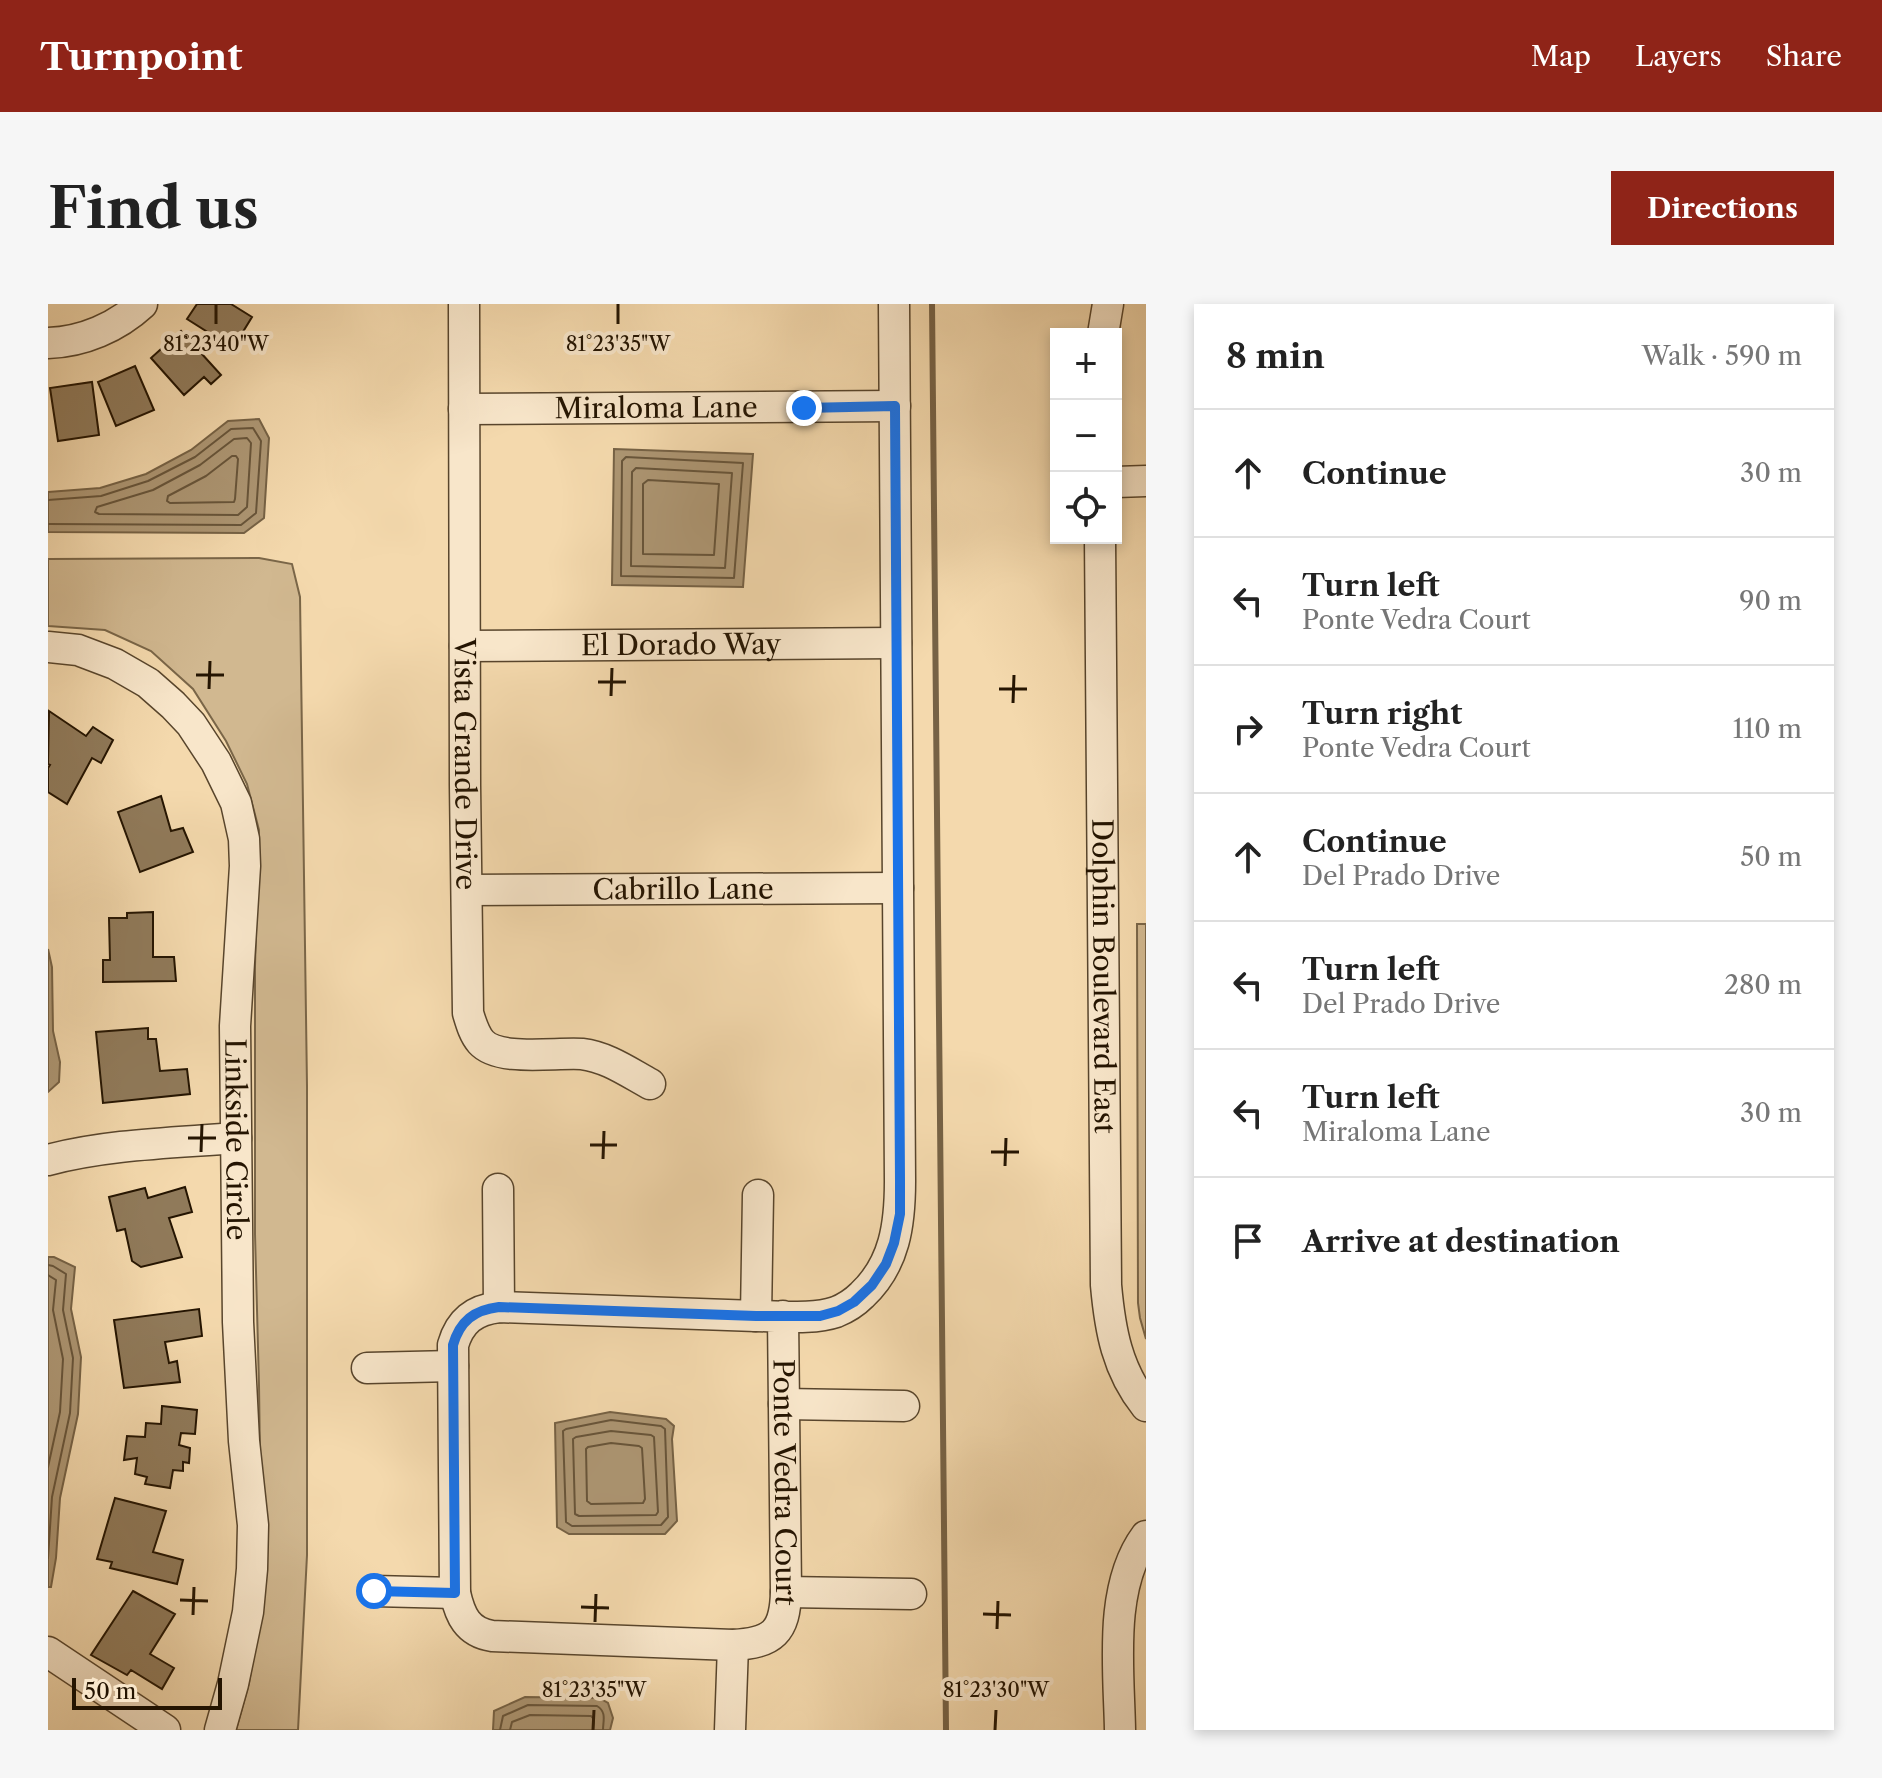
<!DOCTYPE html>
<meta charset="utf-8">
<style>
body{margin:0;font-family:"Libre Caslon Text",serif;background:#f6f6f6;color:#222}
.controls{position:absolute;right:24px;top:24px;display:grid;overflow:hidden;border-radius:0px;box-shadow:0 4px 12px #0003}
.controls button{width:72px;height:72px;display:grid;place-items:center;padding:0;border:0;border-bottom:2px solid #e0e0e0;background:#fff;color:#222;font:40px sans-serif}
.scale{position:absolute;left:24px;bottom:20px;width:150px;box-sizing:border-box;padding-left:8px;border:4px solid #241401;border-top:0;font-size:22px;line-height:28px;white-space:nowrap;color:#241401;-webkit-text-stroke:6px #f8e6ca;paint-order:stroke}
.stop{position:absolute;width:24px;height:24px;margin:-18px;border:6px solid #1a73e8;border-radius:50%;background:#fff}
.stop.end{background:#1a73e8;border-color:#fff;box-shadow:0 2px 8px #0008}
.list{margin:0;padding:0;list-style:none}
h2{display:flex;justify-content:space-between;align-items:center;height:104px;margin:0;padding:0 32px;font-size:34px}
h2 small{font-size:26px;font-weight:400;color:#767676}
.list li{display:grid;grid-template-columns:52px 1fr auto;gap:24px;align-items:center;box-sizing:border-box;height:128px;padding:0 32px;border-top:2px solid #e0e0e0}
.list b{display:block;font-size:30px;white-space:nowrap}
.list p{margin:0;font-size:26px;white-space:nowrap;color:#767676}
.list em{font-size:26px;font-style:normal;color:#767676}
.icon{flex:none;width:44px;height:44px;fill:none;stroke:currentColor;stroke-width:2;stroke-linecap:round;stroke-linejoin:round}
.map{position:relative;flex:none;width:1098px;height:1426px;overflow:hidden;border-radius:0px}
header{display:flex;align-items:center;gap:48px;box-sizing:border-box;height:112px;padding:0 40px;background:#8f2418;color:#fff}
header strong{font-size:38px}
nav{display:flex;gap:44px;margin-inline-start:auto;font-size:28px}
.intro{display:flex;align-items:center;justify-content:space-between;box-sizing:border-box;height:192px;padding:0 48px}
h1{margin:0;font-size:56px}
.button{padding:20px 36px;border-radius:0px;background:#8f2418;color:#fff;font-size:28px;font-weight:700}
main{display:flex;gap:48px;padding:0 48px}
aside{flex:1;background:#fff;border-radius:0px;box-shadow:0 4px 12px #0003}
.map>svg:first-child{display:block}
.green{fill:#d1b890;stroke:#7a6648;stroke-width:2}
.water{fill:#ad9673;stroke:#766245;stroke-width:2}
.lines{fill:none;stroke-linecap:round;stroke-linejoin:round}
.shore{stroke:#68553a;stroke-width:2}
.stream{stroke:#766245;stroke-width:6}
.building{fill:#907a5a;stroke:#241401;stroke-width:2}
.minor-casing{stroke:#58452c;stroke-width:33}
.minor{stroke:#f8e6ca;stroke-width:30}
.route{stroke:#1a73e8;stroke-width:10}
.ticks{fill:none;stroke:#241401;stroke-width:3}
.labels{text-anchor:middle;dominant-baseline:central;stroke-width:8;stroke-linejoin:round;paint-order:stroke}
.street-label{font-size:28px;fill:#241401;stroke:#f8e6ca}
.ticks-label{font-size:20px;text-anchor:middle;fill:#241401;stroke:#f8e6ca;stroke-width:8;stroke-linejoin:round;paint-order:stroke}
</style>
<header>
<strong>Turnpoint</strong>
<nav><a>Map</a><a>Layers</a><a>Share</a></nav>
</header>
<div class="intro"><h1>Find us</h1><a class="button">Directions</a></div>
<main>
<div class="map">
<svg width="1098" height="1426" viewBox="0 0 1098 1426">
<rect width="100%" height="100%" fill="#f4d9ad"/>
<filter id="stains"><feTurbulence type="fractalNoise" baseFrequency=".0025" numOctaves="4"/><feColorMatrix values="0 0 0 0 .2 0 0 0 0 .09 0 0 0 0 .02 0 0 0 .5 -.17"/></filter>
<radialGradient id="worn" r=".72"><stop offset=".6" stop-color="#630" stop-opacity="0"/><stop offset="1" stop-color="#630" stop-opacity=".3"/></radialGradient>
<path class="green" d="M211,254l33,6 8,33 7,489v469l-9,175h-62l13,-47 13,-77 -3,-221 -4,-151v-268l4,-136 -12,-46 -21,-43 -33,-52 -42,-38 -46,-21 -57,-4v-67z
M1089,620h9v415l-6,-21 -2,-15z"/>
<path class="water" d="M211,115l10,19 -5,80 -20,15 -196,-1v-40l52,-4 46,-14 45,-24 37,-29z
M566,145l139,5 -10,133 -131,-2z
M0,645l4,18 1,64 7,31 -1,20 -11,10z
M0,953h6l21,10 -4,42 10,48 -3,57 -18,84 -4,60 -5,29h-3z
M562,1108l56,7 8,7 -2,13 5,82 -12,13h-96l-12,-7 -2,-104z
M477,1393l74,1 9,5 5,15 -3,12h-117l1,-19z"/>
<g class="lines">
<path class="shore" d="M199,134l4,5 -4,64 -9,8 -139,-1 -4,-2 2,-5 56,-17 47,-25 34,-26z
M184,152h4l2,3 -3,40 -1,3 -64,1 -3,-2 1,-5 38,-20z
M578,153l117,6 -9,115 -113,-2 1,-115z
M588,164l96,5 -7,95 -94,-2 1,-94z
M600,176l71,4 -5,71 -71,-1v-70z
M0,196l53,-4 47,-15 47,-24 36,-28 22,-1 8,13 -5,72 -15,12 -193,-1
M0,961l5,1 13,8 -3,36 10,48 -3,55 -18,84 -4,61
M0,971l8,5 -3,30 10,49 -3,53 -12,55
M563,1116l50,6 4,3 3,88 -7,8 -89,1 -6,-4 -3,-91 3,-2z
M563,1127l40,4 3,2 4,75 -2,3 -77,1 -4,-2 -2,-75 3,-2z
M563,1139l28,3 3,2 3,51 -2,4 -52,1 -4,-3 -1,-52 2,-2z
M452,1426l3,-14 25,-11 69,1c10,6 6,15 6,24
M462,1426l2,-8 18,-7 61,1 3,3 -1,11"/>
<path class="stream" d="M884,0l14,1426"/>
</g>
<path class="building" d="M149,0h34l21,13 -19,31 -46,-29z
M133,27l40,44 -10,9 -7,-7 -20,18 -33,-37z
M87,62l19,44 -38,16 -18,-44z
M44,78l7,53 -41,6 -8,-53z
M1,407l37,25 7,-9 20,13 -12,23 -9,-5 -25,46 -19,-12v-24l2,-3 -2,-1z
M113,492l10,35 12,-3 10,24 -53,20 -22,-60z
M105,608v45h21l2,24 -73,1v-22h7l-1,-42h18v-5z
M100,724v11h8l4,32 27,-2 3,25 -87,9 -7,-71z
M137,883l7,25 -23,6 13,39 -41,10 -9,-6 -7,-32 -8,2 -8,-34 36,-9 3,10z
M151,1005l3,27 -37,6 4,21 8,-2 3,21 -56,6 -10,-68z
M114,1102l35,4 -2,24 -14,-1 -2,12 11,3 -1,15 -6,-1v9l-10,-1 -3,18 -25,-4 2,-7 -12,-3 2,-16 -13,2 3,-24 18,1 1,-14 15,1z
M67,1194l51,13 -13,41 30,8 -6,24 -67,-16 2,-6 -15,-3z
M85,1287l42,23 -25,40 24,14 -12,21 -31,-19 -4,5 -36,-20z"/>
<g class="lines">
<g class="minor-casing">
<g id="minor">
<path id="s1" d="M416,0l1,481 3,228c3,10 6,21 13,29 18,20 75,10 101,12 25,3 46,18 68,30"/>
<path d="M1055,30l5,-30"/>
<path d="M0,39c35,-1 69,-16 94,-39"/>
<path id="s2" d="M416,105l431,-3"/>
<path d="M1068,178l30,-1"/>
<path id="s3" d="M1052,234l6,747c4,45 11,85 40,121"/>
<path id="s4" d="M417,342l431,-3"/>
<path id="s5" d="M0,343l30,3 37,14 33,19 25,22 18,19 25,38 20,41 8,36 1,27 -10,160 3,296 6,119 9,84 -1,44 -4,43 -15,72 -13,46"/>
<path id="s6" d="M419,586l431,-2"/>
<path d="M0,856c61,-16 126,-17 188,-22"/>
<path d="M450,885l1,118"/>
<path d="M708,1012l2,-121"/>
<path id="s7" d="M735,1012l3,276c-1,40 -13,51 -53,53l-241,-9c-25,-4 -32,-21 -37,-43l-2,-248c7,-24 21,-35 46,-38l257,9c25,0 56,4 80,-4 10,-4 19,-10 26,-17 33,-31 38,-71 38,-114l-6,-877"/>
<path d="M319,1064l86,-2"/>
<path d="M736,1100l120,2"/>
<path d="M326,1287l81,2"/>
<path d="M738,1288l125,2"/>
<path d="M0,1348l117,78"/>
<path d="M682,1426l3,-85"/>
<path d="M1072,1426c-1,-60 -12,-143 26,-194"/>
</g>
</g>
<use href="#minor" class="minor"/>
</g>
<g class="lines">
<path class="route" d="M326,1287l81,2 -2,-248c7,-24 21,-35 46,-38l257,9h64l18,-5 16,-9 18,-17 14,-21 8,-21 6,-29v-33l-5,-775 -91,2"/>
</g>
<path class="ticks" d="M168,20v-20M570,20v-20M148,371h28M550,378h28M161,385l1,-28M951,385h28M563,392l1,-28M965,399l1,-28M140,834h28M542,841h27M153,848l1,-28M943,848h28M555,855l1,-28M957,862l1,-28M132,1296l28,1M533,1303l28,1M935,1310l28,1M145,1311l1,-28M547,1318l1,-28M949,1325l1,-28M545,1426l1,-20M947,1426l1,-20"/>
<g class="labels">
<g class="street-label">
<text stroke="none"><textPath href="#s2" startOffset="192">Miraloma Lane</textPath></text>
<text stroke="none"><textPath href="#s4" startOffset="216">El Dorado Way</textPath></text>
<text stroke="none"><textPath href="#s1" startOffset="460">Vista Grande Drive</textPath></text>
<text stroke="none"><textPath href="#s6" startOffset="216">Cabrillo Lane</textPath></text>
<text stroke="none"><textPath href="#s3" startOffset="438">Dolphin Boulevard East</textPath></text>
<text stroke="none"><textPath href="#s5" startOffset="596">Linkside Circle</textPath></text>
<text stroke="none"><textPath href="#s7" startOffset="166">Ponte Vedra Court</textPath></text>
</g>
</g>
<g class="ticks-label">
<text x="168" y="47">81°23'40"W</text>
<text x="570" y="47">81°23'35"W</text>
<text x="546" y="1393">81°23'35"W</text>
<text x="948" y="1393">81°23'30"W</text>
</g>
<rect width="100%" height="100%" filter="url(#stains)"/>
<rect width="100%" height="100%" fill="url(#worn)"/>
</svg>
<div class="controls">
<button>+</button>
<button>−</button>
<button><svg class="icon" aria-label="locate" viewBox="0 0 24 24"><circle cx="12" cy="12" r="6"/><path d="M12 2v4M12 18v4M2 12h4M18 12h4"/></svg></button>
</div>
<div class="scale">50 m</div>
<div class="stop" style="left:326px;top:1287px"></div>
<div class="stop end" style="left:756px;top:104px"></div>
</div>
<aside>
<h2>8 min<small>Walk · 590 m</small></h2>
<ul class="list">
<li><svg class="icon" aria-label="ahead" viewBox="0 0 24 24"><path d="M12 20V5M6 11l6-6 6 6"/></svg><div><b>Continue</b></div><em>30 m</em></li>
<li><svg class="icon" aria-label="left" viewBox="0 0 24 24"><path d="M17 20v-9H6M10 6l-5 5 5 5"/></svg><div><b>Turn left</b><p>Ponte Vedra Court</p></div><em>90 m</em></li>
<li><svg class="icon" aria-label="right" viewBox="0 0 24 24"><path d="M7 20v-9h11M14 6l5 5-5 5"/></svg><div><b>Turn right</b><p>Ponte Vedra Court</p></div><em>110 m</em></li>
<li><svg class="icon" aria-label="ahead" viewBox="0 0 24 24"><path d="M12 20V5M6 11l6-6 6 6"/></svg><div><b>Continue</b><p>Del Prado Drive</p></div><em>50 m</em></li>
<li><svg class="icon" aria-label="left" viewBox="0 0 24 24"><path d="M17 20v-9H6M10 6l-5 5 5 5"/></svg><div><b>Turn left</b><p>Del Prado Drive</p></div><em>280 m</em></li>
<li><svg class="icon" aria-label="left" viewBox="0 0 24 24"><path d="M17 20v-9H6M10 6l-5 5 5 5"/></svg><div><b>Turn left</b><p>Miraloma Lane</p></div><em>30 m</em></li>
<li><svg class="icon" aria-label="arrive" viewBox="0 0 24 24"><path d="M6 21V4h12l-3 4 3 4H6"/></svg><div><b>Arrive at destination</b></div></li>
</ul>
</aside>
</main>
